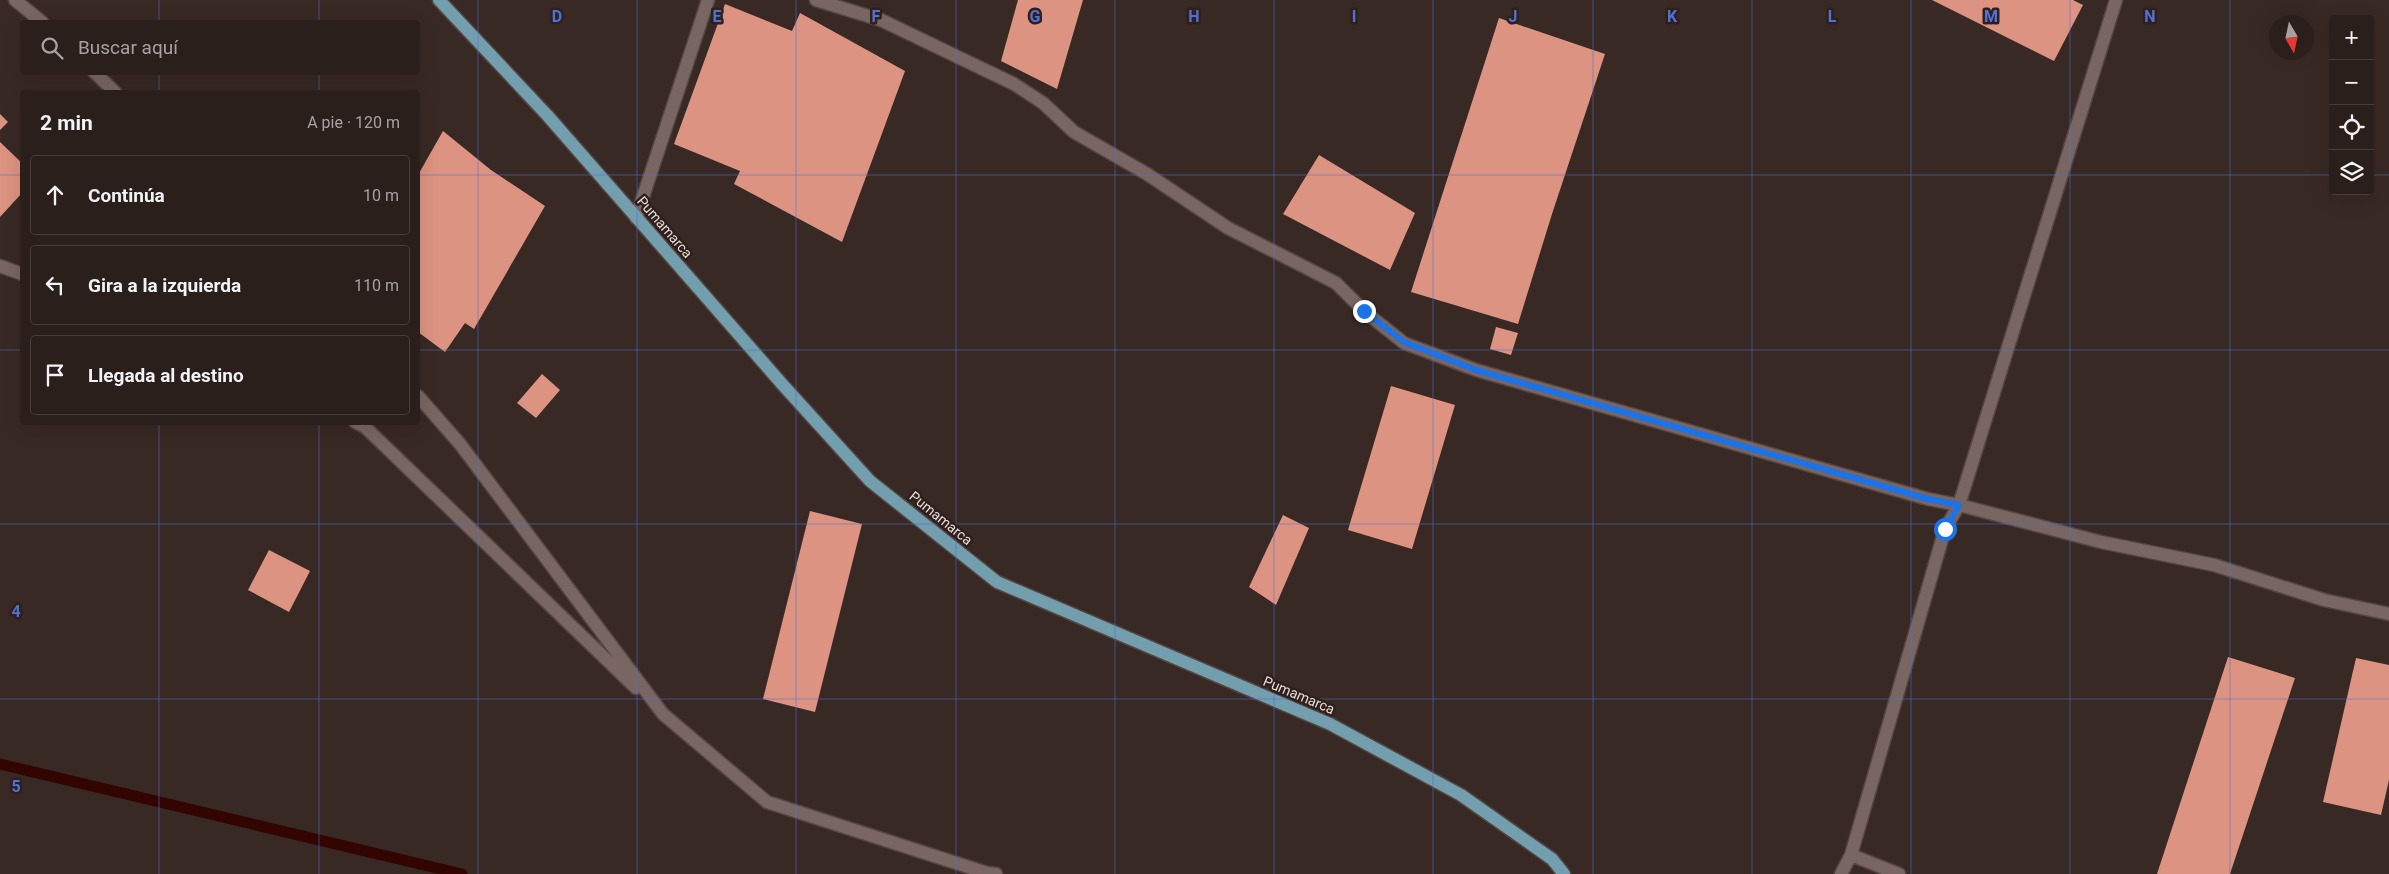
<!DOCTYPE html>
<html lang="es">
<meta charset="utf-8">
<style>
body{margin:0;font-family:Roboto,sans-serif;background:#372c29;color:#f1f3f6}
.controls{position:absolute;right:15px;top:15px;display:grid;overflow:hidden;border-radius:5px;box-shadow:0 5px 20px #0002}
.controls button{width:45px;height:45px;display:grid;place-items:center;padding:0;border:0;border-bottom:1px solid #473d3b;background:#2b1f1c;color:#f1f3f6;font:25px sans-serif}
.compass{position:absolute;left:2269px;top:15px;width:45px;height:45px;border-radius:50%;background:#2b1f1c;box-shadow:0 5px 20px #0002;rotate:171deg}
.stop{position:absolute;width:15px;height:15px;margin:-11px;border:4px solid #1a73e8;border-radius:50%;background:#fff}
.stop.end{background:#1a73e8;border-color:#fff;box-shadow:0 1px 5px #0008}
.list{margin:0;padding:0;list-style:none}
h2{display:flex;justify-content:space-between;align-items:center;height:65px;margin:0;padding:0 20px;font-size:21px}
h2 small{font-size:16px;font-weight:400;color:#a6a2a3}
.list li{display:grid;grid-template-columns:32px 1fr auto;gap:15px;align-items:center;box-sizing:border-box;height:80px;margin:0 10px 10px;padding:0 10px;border:1px solid #473d3b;border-radius:5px}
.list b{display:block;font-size:19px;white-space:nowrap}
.list em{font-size:16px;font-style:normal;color:#a6a2a3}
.icon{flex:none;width:28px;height:28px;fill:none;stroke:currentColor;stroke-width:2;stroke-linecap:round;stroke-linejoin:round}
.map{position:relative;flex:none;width:2389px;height:874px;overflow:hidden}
.search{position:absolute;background:#2b1f1c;box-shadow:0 5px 20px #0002;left:20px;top:20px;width:400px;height:55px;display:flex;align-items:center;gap:12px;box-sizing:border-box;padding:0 18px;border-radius:5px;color:#a6a2a3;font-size:19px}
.panel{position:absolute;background:#2b1f1c;box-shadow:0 5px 20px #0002;left:20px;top:90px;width:400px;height:335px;border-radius:5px}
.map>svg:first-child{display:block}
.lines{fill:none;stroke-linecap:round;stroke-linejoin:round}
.stream{stroke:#320500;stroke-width:11}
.building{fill:#dc9381}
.minor-casing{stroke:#534643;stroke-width:15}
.major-casing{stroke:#534643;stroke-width:15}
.minor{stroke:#796662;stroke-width:12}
.major{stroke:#729eae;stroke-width:12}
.route{stroke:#1a73e8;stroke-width:6}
.grid{fill:none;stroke:#4f71d8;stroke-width:1;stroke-opacity:0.55}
.labels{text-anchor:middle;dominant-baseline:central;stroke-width:5;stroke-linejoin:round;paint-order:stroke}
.street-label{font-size:14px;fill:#e5dbd8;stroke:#2f201c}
.grid-label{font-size:16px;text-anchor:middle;font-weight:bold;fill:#4f71d8;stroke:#2f201c;stroke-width:5;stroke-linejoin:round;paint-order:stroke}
</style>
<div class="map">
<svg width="2389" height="874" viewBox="0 0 2389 874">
<rect width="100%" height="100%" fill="#392925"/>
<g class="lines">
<path class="stream" d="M0,764l462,110"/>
</g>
<path class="building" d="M1018,0h65l-26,89 -56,-28z
M1932,0h141l10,5 -29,56z
M725,4l67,27 8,-18 105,58 -63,171 -108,-58 6,-13 -66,-27z
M1499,18l106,36 -53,160 -34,110 -107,-32z
M0,114l8,8 -8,8z
M443,131l48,39 54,36 -71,123 -9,-6 -20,29 -27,-20v-157z
M0,142l22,21v30l-22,24z
M1319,155l96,58 -25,57 -107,-56z
M1496,327l22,6 -7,22 -21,-6z
M542,374l18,16 -24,28 -19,-15z
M1391,386l64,19 -43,144 -64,-19z
M810,511l52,13 -47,188 -52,-13z
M1283,515l26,13 -33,77 -27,-18z
M269,550l41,21 -21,41 -41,-22z
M2228,657l67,21 -65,196h-73z
M2356,658l33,7v115l-8,35 -58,-13z"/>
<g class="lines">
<g class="minor-casing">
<path id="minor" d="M15,0l27,22
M816,0l65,20 133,64 29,19 31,29 73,42 81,54 108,55 28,28 40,32 72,27 452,129 31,6 142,37 113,23 110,35 65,14
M94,72l21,20
M636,218l72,-218
M0,266l22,8
M418,396l42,48 203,270 104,88 220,71 9,1
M355,422l10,5 271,261
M1851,855l48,19
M1841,874l10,-19 94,-326 14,-24 157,-505"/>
</g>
<g class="major-casing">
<path id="major" d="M439,0l108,115 235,269 88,97 127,101 333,142 131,71 91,64 12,15"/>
</g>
<use href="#minor" class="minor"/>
<use href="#major" class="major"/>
</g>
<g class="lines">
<path class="route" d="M1364,311l40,31 72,28 452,129 31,6 -14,24"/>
</g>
<path class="grid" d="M159,0v22M319,0v22M478,0v874M637,0v874M796,0v874M956,0v874M1115,0v874M1274,0v874M1433,0v874M1593,0v874M1752,0v874M1911,0v874M2070,0v874M2230,0v874M159,72v20M319,72v20M0,175h22M418,175h1915M2370,175h19M0,350h22M418,350h1971M159,422v452M319,422v452M0,524h2389M0,699h2389"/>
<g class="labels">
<g class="street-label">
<text transform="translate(665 227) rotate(49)">Pumamarca</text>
<text transform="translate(941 518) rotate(39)">Pumamarca</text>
<text transform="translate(1299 695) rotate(23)">Pumamarca</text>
</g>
</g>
<g class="grid-label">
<text x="557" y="22">D</text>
<text x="717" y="22">E</text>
<text x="876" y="22">F</text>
<text x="1035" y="22">G</text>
<text x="1194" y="22">H</text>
<text x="1354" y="22">I</text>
<text x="1513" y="22">J</text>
<text x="1672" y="22">K</text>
<text x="1832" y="22">L</text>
<text x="1991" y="22">M</text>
<text x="2150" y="22">N</text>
<text x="16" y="617">4</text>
<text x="16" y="792">5</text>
</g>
</svg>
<div class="controls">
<button>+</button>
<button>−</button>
<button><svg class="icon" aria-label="locate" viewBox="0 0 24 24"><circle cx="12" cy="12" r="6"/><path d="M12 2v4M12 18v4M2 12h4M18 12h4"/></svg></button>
<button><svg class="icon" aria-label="layers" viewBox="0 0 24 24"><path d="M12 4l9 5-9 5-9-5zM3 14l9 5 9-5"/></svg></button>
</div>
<svg class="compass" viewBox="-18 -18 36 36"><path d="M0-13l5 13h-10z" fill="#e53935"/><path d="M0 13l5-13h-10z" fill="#a6a2a3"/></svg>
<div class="stop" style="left:1945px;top:529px"></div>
<div class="stop end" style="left:1364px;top:311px"></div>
<div class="search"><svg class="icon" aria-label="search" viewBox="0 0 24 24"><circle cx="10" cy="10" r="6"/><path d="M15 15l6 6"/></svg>Buscar aquí</div>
<section class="panel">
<h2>2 min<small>A pie · 120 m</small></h2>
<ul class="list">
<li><svg class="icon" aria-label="ahead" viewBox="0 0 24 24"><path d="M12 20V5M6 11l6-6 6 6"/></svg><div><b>Continúa</b></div><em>10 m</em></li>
<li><svg class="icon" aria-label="left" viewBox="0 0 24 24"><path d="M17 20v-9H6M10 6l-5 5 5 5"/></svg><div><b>Gira a la izquierda</b></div><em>110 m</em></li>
<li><svg class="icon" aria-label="arrive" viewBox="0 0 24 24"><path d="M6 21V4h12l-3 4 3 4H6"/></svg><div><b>Llegada al destino</b></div></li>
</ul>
</section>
</div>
